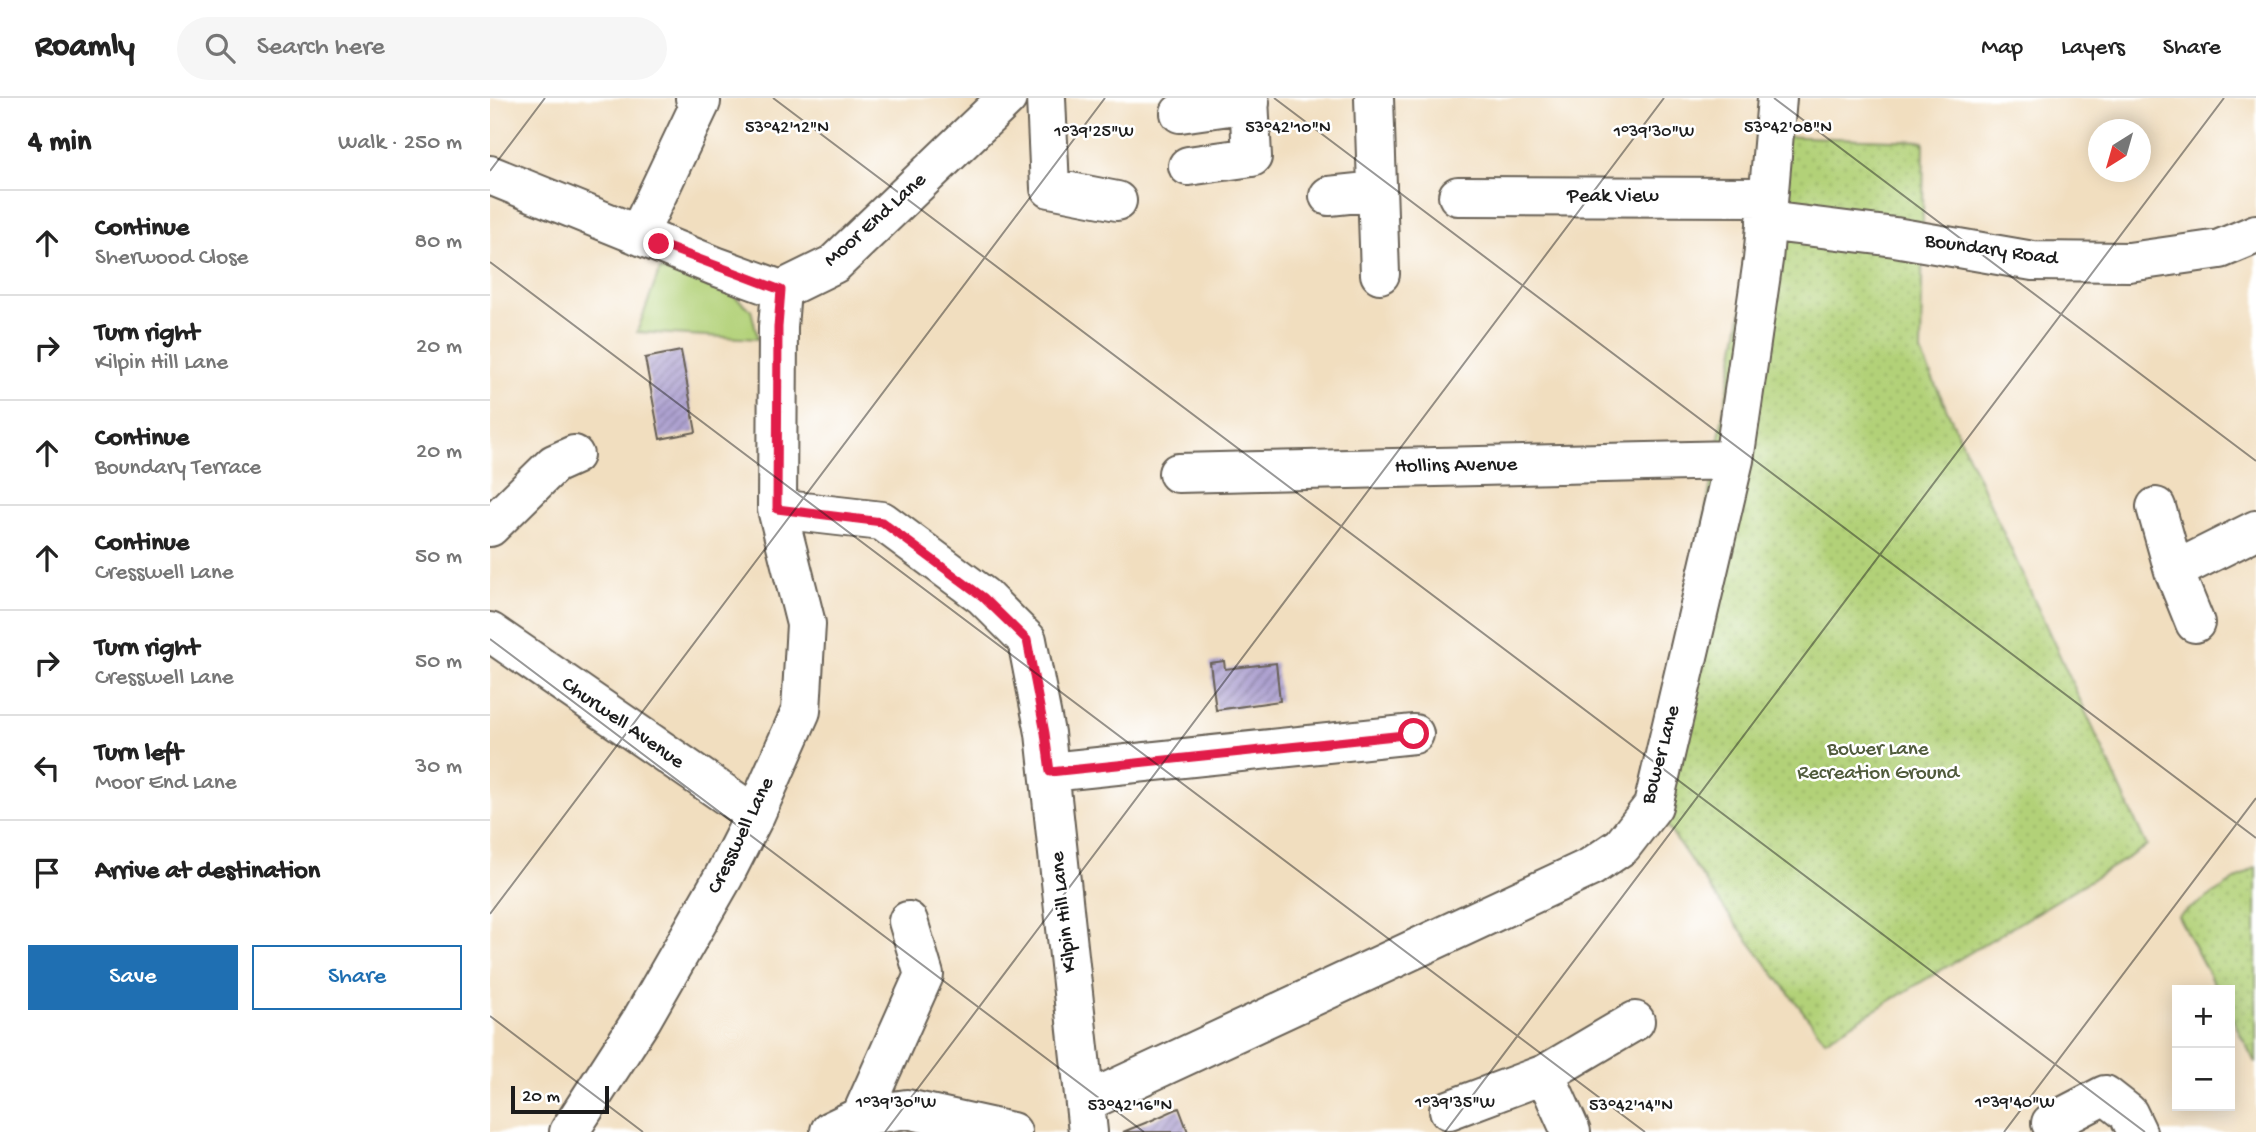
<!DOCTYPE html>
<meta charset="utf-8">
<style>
body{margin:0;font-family:"Gochi Hand",sans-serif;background:#f6f6f6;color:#222}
.controls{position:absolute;right:21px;bottom:21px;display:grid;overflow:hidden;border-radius:0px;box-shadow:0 4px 18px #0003}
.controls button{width:63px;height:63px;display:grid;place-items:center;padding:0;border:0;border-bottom:2px solid #e0e0e0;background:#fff;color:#222;font:35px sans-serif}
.compass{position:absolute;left:1598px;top:21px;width:63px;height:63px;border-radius:50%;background:#fff;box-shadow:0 4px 18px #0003;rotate:217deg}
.scale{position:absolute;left:21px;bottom:18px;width:98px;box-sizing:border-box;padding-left:7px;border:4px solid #1c1c1c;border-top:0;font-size:19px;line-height:24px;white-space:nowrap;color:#1c1c1c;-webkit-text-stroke:5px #fff;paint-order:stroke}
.stop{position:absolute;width:21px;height:21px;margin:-16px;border:5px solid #e11d48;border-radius:50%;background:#fff}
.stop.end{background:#e11d48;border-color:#fff;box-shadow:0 2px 7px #0008}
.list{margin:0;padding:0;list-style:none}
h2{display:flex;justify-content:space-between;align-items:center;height:91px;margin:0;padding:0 28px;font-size:30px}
h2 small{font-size:23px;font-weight:400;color:#767676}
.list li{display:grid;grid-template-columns:46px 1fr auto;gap:21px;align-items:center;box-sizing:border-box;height:105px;padding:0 28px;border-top:2px solid #e0e0e0}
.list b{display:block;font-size:26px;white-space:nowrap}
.list p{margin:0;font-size:23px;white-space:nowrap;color:#767676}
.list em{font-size:23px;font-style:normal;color:#767676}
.actions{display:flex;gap:14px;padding:21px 28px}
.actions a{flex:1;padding:16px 0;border:2px solid #1f6fb2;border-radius:0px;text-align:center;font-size:24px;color:#1f6fb2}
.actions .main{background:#1f6fb2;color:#fff}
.icon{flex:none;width:38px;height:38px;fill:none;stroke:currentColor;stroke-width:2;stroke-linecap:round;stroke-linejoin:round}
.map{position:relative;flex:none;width:1766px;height:1034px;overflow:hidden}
header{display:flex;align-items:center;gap:42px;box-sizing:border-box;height:98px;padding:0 35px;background:#fff;border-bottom:2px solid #e0e0e0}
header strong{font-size:33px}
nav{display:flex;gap:38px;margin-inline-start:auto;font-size:24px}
.search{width:490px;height:63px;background:#f6f6f6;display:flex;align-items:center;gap:18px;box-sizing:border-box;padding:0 24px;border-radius:38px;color:#767676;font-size:26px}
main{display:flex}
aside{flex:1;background:#fff}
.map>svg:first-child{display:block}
.grass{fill:#b2d178;stroke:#67764a;stroke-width:2}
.park{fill:url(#park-dots);stroke:#67764a;stroke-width:2}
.building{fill:url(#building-hatch)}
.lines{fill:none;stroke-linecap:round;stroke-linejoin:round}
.minor-casing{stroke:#676055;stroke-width:42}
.minor{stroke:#fff;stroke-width:38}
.route{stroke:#e11d48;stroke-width:9}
.ticks{fill:none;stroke:#1c1c1c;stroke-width:2;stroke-opacity:0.45}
.labels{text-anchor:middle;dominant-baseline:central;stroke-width:5;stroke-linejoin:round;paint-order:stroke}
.street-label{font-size:21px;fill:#1c1c1c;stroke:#fff}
.park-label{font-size:21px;fill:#505b3c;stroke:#fff}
.ticks-label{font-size:18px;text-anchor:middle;fill:#1c1c1c;stroke:#fff;stroke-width:5;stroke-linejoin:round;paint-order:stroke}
</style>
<header>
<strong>Roamly</strong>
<div class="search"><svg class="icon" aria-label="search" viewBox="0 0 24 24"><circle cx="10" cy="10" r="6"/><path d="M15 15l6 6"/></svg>Search here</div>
<nav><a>Map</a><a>Layers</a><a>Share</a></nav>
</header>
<main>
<aside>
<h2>4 min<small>Walk · 250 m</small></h2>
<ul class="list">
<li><svg class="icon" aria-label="ahead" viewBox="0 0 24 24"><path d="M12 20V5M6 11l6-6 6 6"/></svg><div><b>Continue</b><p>Sherwood Close</p></div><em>80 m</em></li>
<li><svg class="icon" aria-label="right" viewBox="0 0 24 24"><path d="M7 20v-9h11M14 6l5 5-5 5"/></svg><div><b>Turn right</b><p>Kilpin Hill Lane</p></div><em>20 m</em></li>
<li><svg class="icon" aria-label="ahead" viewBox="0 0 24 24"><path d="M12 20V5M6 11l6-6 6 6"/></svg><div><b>Continue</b><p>Boundary Terrace</p></div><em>20 m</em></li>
<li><svg class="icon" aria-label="ahead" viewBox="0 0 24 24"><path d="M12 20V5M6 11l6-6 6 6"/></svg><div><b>Continue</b><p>Cresswell Lane</p></div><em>50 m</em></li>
<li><svg class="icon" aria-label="right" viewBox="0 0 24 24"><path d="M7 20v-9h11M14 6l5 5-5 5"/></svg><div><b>Turn right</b><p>Cresswell Lane</p></div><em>50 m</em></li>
<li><svg class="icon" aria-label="left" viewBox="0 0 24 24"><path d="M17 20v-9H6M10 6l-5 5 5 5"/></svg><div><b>Turn left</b><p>Moor End Lane</p></div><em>30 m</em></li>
<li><svg class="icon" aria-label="arrive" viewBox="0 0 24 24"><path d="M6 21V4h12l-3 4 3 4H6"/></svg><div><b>Arrive at destination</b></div></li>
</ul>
<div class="actions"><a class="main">Save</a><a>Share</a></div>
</aside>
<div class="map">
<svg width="1766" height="1034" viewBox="0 0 1766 1034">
<defs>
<pattern id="park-dots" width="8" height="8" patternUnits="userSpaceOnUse" patternTransform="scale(1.75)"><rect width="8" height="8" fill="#b2d178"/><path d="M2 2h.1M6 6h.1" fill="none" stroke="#98b367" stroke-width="1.8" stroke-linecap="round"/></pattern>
<pattern id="building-hatch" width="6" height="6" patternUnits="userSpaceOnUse" patternTransform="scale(1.75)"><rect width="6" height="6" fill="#ada1d0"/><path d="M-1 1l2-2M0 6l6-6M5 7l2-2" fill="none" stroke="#8c82a8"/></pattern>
</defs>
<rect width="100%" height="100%" fill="#fff"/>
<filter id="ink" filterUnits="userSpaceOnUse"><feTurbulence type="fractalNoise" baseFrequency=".0143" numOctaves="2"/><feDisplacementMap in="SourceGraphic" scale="14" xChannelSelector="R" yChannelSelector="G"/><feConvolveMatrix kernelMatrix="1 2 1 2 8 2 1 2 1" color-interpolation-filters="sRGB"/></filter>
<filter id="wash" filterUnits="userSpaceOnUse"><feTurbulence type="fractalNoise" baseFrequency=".00686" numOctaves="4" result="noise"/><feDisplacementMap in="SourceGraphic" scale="28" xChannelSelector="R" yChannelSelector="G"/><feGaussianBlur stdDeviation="1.57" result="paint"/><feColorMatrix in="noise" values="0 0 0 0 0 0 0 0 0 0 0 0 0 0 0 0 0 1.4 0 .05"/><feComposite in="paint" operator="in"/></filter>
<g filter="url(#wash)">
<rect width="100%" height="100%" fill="#f1debf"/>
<path class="grass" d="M170,171l74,27 17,14 7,29 -121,-7z"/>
<path class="park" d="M1283,38l151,5 -3,212 226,493 -322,194 -100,-130 -72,-104z
M1766,769v197l-26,-50v-24h-13l-39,-74z"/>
<g id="blocks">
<path class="building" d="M191,253l15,81 -36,7 -15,-81z
M734,563l1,8 51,-6 4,38 -64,9 -6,-47z
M689,1010l9,24h-65l27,-11z"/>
</g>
</g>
<g filter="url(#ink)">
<use href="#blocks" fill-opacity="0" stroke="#676055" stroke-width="2"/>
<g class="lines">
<g class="minor-casing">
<path id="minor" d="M556,0l4,90 67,13
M884,0l6,176
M690,15l70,-10
M698,68l64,-9 -3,-59
M0,77l225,91 66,24 53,-26 173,-166
M839,98l48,-5
M968,98l310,1
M1276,123l129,16 138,24 96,1 91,-13 36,-15
M148,137l63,-133 -6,-4
M688,375l556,-13
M1666,409l18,64 21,52
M287,411l105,12 101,75 44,44 18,93 43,399
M0,429l64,-63 20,-9
M1684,473l82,-41
M0,534l265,183
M560,674l364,-38
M596,1004l505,-235 31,-21 31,-40 81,-346 29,-200 14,-162
M959,1012l96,-36
M371,1018l63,-141 -16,-54
M1561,1025l54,-28 23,18 9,19
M340,1033l31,-15 46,-7 105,23
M79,1034l73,-113 82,-143 31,-61 46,-104 5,-87 -29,-115 1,-182 3,-37
M1081,1034l-26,-58 90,-53"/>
</g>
<use href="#minor" class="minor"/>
</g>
</g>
<g class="lines" filter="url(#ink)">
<path class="route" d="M169,146l122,46 -3,37 -1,182 105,13 101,75 44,43 18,93 5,39 364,-38"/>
</g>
<path class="ticks" d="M283,0l1372,1034M784,0l982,740M1284,0l482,363M0,73l55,-73M0,164l1155,870M0,541l654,493M0,816l615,-816M0,918l153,116M395,1034l779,-1034M955,1034l779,-1034M1514,1034l252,-334"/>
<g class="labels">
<g class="street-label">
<text x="1123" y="99">Peak View</text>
<text transform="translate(386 123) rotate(-42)">Moor End Lane</text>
<text transform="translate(1501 153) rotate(8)">Boundary Road</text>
<text transform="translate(966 369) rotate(-1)">Hollins Avenue</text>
<text transform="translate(132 626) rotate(35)">Churwell Avenue</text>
<text transform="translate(1172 657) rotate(-75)">Bower Lane</text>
<text transform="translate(252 738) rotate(-64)">Cresswell Lane</text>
<text transform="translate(575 814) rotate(-96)">Kilpin Hill Lane</text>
</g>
<g class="park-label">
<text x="1388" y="652">Bower Lane<tspan x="1388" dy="24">Recreation Ground</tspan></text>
</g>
</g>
<g class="ticks-label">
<text x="297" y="34">53°42'12"N</text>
<text x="798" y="34">53°42'10"N</text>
<text x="1298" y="34">53°42'08"N</text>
<text x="604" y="38">1°39'25"W</text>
<text x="1164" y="38">1°39'30"W</text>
<text x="406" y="1009">1°39'30"W</text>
<text x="965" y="1009">1°39'35"W</text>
<text x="1525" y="1009">1°39'40"W</text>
<text x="640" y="1012">53°42'16"N</text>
<text x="1141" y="1012">53°42'14"N</text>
</g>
</svg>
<div class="controls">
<button>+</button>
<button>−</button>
</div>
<svg class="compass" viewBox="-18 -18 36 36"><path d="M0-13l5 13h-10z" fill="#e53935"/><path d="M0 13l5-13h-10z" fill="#767676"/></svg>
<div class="scale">20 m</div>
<div class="stop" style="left:924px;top:636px"></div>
<div class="stop end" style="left:169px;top:146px"></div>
</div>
</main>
